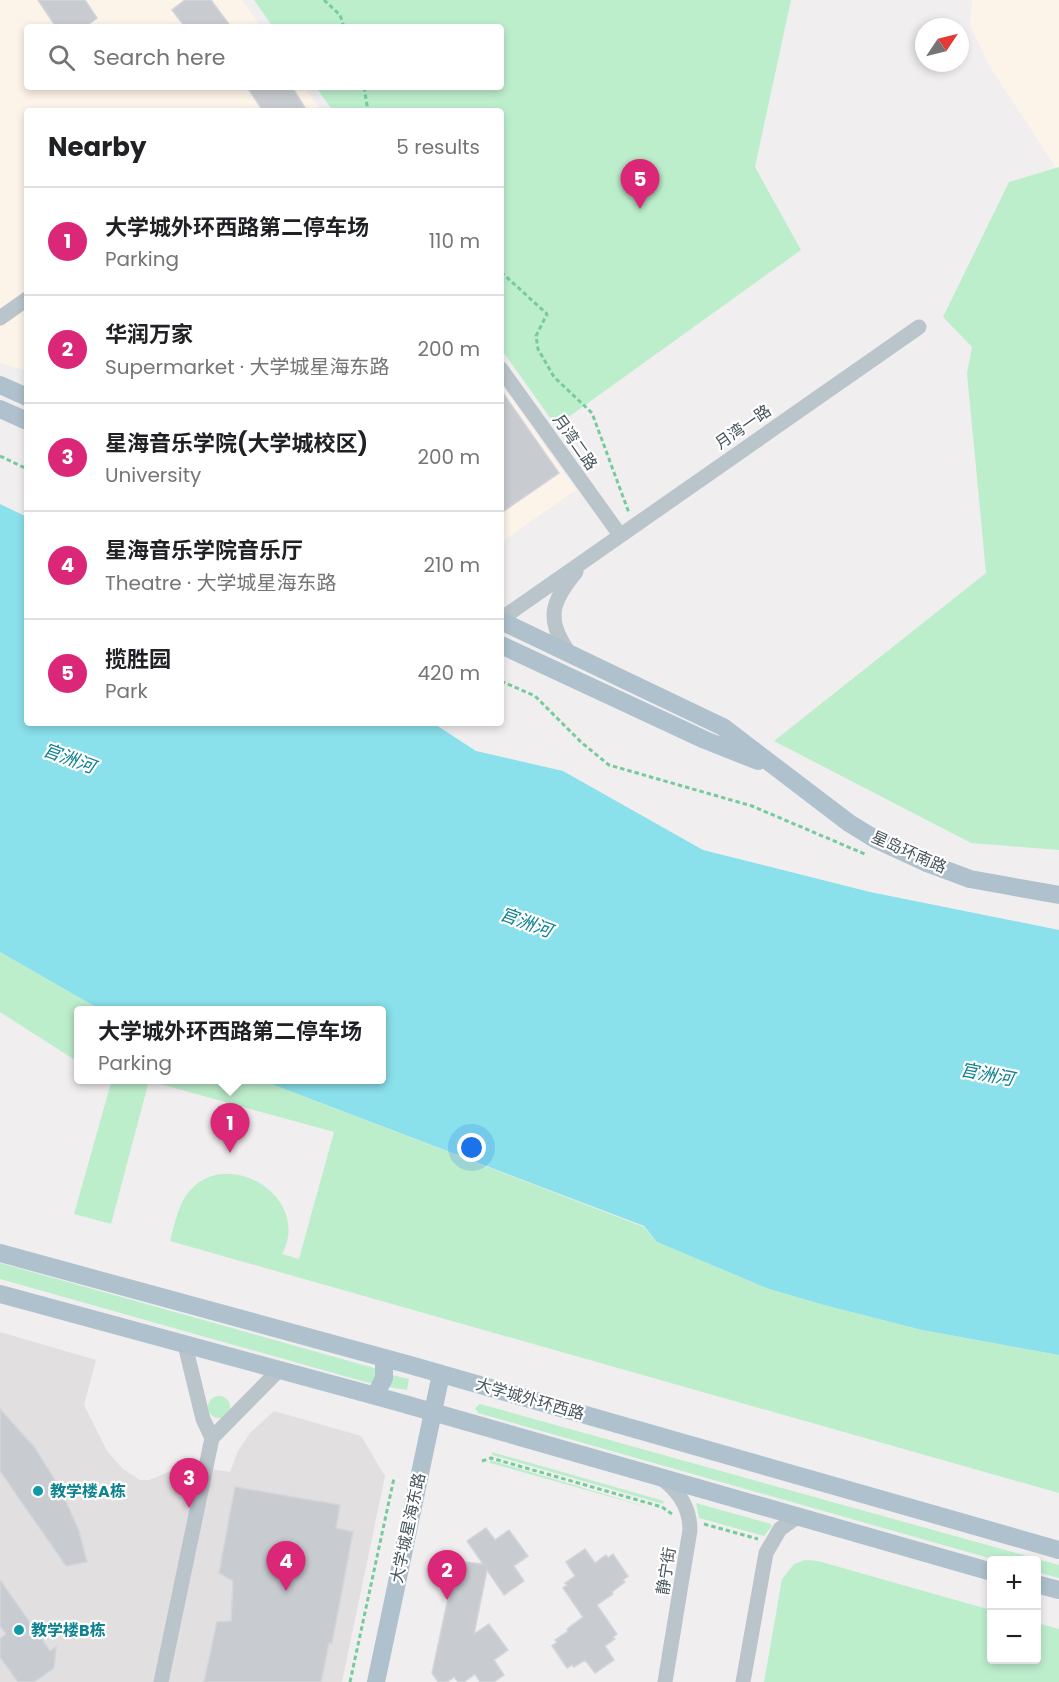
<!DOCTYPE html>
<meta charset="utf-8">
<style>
body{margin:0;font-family:Poppins,"Noto Sans SC",sans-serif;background:#f2f2f2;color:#202124}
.controls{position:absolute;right:18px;bottom:18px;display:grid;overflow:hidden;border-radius:6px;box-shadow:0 3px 9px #0003}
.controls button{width:54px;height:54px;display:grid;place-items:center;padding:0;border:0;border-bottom:2px solid #e0e0e0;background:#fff;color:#202124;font:30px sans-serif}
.compass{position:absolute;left:915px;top:18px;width:54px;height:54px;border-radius:50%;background:#fff;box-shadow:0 3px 9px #0003;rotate:55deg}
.you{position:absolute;left:472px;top:1148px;width:21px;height:21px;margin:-15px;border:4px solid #fff;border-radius:50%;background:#1a73e8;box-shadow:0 0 0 9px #1a73e833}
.badge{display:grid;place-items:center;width:39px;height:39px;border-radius:50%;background:#db2777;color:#fff;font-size:20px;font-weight:700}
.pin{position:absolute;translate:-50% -50px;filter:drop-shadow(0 2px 3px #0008)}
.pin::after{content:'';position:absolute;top:32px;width:21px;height:18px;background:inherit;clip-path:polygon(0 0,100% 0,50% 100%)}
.popup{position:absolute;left:74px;top:1006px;width:312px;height:78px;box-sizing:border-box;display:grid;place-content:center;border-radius:6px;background:#fff;filter:drop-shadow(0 2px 4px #0005);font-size:20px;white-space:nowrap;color:#757577}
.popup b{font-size:22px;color:#202124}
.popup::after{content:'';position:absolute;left:50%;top:100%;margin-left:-12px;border:12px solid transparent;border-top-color:#fff}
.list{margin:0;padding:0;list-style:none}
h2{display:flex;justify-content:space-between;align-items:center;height:78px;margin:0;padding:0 24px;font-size:26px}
h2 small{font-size:20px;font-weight:400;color:#757577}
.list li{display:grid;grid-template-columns:39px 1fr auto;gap:18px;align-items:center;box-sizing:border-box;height:108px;padding:0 24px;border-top:2px solid #e0e0e0}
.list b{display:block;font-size:22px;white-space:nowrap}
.list p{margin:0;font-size:20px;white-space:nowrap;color:#757577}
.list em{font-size:20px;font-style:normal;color:#757577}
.icon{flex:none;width:33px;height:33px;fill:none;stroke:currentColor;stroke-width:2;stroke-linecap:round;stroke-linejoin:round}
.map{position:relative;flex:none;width:1059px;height:1682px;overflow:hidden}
.search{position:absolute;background:#fff;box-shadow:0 3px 9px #0003;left:24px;top:24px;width:480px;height:66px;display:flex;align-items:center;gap:15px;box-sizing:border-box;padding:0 21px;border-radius:6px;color:#757577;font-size:22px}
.panel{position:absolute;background:#fff;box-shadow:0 3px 9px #0003;left:24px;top:108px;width:480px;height:618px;border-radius:6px}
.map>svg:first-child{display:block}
.commercial{fill:#fcf4e8}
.education{fill:#e2dfe1}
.green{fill:#bdeecc}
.water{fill:#8ae0eb}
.building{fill:#c8ccd1;stroke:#d2d5da;stroke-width:1.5}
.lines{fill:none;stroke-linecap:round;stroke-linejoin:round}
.path{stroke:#75cc9a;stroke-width:3;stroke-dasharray:4.5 3;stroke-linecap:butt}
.minor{stroke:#bac4cb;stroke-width:15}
.major{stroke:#aec1cd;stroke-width:18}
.culture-dot{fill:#0f9aa8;stroke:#fff;stroke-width:2}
.labels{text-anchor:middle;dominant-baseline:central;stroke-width:4.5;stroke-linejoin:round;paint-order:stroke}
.street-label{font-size:16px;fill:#47545c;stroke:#fff}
.culture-label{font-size:16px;font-weight:bold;fill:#0d838f;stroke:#fff;text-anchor:start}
.water-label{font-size:18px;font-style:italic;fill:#0e8291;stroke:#fff}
</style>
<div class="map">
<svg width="1059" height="1682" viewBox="0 0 1059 1682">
<rect width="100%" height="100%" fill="#f1eeef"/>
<path class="commercial" d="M0,0h242l19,27h-234v60h277l17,24h-294v260l-27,-8z
M972,0h87v167l-2,2 -69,-105 -18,-39z
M501,384l75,106 -75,52z"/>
<path class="education" d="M0,1332l96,28 -12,45 23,46 16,18 17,11h9l37,-15 44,7 8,-21 12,-18 24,-22 87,25 24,40 -43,206h-342z"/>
<path class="green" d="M254,0h537l-36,167 46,83 -245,176 -55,-77v-238h-168l-17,-24h185v-60h-228z
M1059,167v683l-88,-7 -197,-102 212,-168 -19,-200 5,-26 -29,-30 66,-135z
M0,952l101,58h-22l-1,52 -78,-50z
M105,1080h156l383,147 13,15 112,47 55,16 98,25 137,25v138l-889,-252c4,-14 7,-31 15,-44 36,-56 129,-1 97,57l17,5 35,-127 -185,-51 -38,143 -37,-10 37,-131z
M0,1263l374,105 3,4 -4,10 -4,1 -369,-104z
M392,1375l17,4 -2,11 -18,-3z
M208 1407a11 11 0 1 1 22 0a11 11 0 1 1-22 0Z
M480,1404l579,161v13l-22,-6 -1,-12h-40l-518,-147 -3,-5z
M492,1452l172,49 -1,3 -171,-49z
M490,1460l171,51 -171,-48z
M696,1503l75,21 1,2 -8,10 -65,-18z
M805,1560l13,1 173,49 1,50h44l1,-37 22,6v53h-295l18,-103 12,-15z"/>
<path class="water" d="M0,504l27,13v206h406l43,28 87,20 140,79 167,42 189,38v425l-137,-25 -98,-25 -55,-16 -112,-47 -13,-16 -383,-146h121v-70h-281l-101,-58z"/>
<path class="building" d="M38,0h47l12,18 -12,9h-29z
M185,0h26l20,27h-46l-13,-17z
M247,87h45l15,24h-44z
M501,390l58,83 -58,40z
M0,1409l35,39 25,40 19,43 8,31 -21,4 -66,-95z
M235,1487l105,18 -4,23 17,4 -21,111h-3l-8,39h-117l13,-60 14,-1 2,-40 -14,-8z
M486,1528l9,12 14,-10 19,26 -14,10 10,15 -20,14 -17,-25 -13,64 15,-10 19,26 -14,10 10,15 -10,7h-14l-5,-8 -11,8h-6l-4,-5 -7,5h-9l-6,-9 24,-112 27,3 -16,-23z
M585,1549l10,14 11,-8 2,3 5,-4 15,22 -5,4 2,2 -13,10 1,2 -16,11 20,29 -4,3 2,2 -10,7 9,14 -19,13 -10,-13 -11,7 -2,-2 -5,3 -15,-22 5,-4 -2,-2 13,-9 -1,-2 16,-12 -20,-29 4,-3 -2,-2 10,-7 -9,-14z
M0,1580l50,71 6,-4 -2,21 -20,14h-16l-18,-25v-18l6,-5 -6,-8z"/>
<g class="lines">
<path class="path" d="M324,0l16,15 4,12
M364,87l4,24
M501,272l46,42 -11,22 2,13 16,28 38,36 37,100
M0,456l27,13
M501,681l34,15 47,47 27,22 143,41 115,49
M482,1461l9,-3 171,49 10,7
M704,1524l54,15
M350,1682l44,-204"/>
<path class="minor" d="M0,318l27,-19
M501,369l119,166
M501,619l418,-292
M570,654c-25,-34 -19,-52 6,-82
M185,1345l18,74 9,19 67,-68
M661,1478c18,13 29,29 29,52l-25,152
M161,1682l51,-244
M743,1682l23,-129 14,-24 17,-12"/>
<path class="major" d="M0,385l27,12
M0,409l27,12
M501,621l222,106 126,96 26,16 52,24 43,16 89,16
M501,645l204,95 53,21
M0,1253l410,112 649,185
M0,1294l394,107 598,171
M375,1396l9,-18v-20
M1036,1584l23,6
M376,1682l65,-308"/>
</g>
<g class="culture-dot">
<circle cx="38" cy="1491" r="6"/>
<circle cx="19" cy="1630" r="6"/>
</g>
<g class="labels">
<g class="street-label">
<text transform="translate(743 427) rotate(-35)">月湾一路</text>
<text transform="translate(575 442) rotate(55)">月湾二路</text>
<text transform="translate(909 852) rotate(24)">星岛环南路</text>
<text transform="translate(530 1399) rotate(16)">大学城外环西路</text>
<text transform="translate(408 1528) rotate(-78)">大学城星海东路</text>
<text transform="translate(666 1571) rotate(-81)">静宁街</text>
</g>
<g class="culture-label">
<text x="50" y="1491">教学楼A栋</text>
<text x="31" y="1630">教学楼B栋</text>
</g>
<g class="water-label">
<text transform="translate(69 758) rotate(20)">官洲河</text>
<text transform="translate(526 922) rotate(20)">官洲河</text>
<text transform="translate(987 1074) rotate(11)">官洲河</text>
</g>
</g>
</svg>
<div class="controls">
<button>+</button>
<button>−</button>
</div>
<svg class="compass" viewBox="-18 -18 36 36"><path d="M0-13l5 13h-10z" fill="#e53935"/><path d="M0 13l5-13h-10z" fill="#757577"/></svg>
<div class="you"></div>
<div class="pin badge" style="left:230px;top:1153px">1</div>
<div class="popup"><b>大学城外环西路第二停车场</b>Parking</div>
<div class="pin badge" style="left:447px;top:1600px">2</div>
<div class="pin badge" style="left:189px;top:1508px">3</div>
<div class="pin badge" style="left:286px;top:1591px">4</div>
<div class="pin badge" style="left:640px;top:209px">5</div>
<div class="search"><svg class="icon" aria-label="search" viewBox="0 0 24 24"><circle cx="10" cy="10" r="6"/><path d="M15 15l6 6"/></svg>Search here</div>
<section class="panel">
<h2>Nearby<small>5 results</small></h2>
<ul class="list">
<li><span class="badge">1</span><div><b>大学城外环西路第二停车场</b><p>Parking</p></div><em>110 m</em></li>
<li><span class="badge">2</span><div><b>华润万家</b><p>Supermarket · 大学城星海东路</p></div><em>200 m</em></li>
<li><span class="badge">3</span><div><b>星海音乐学院(大学城校区)</b><p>University</p></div><em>200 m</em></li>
<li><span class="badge">4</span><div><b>星海音乐学院音乐厅</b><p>Theatre · 大学城星海东路</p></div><em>210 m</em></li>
<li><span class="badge">5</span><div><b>揽胜园</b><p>Park</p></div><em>420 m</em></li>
</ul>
</section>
</div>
